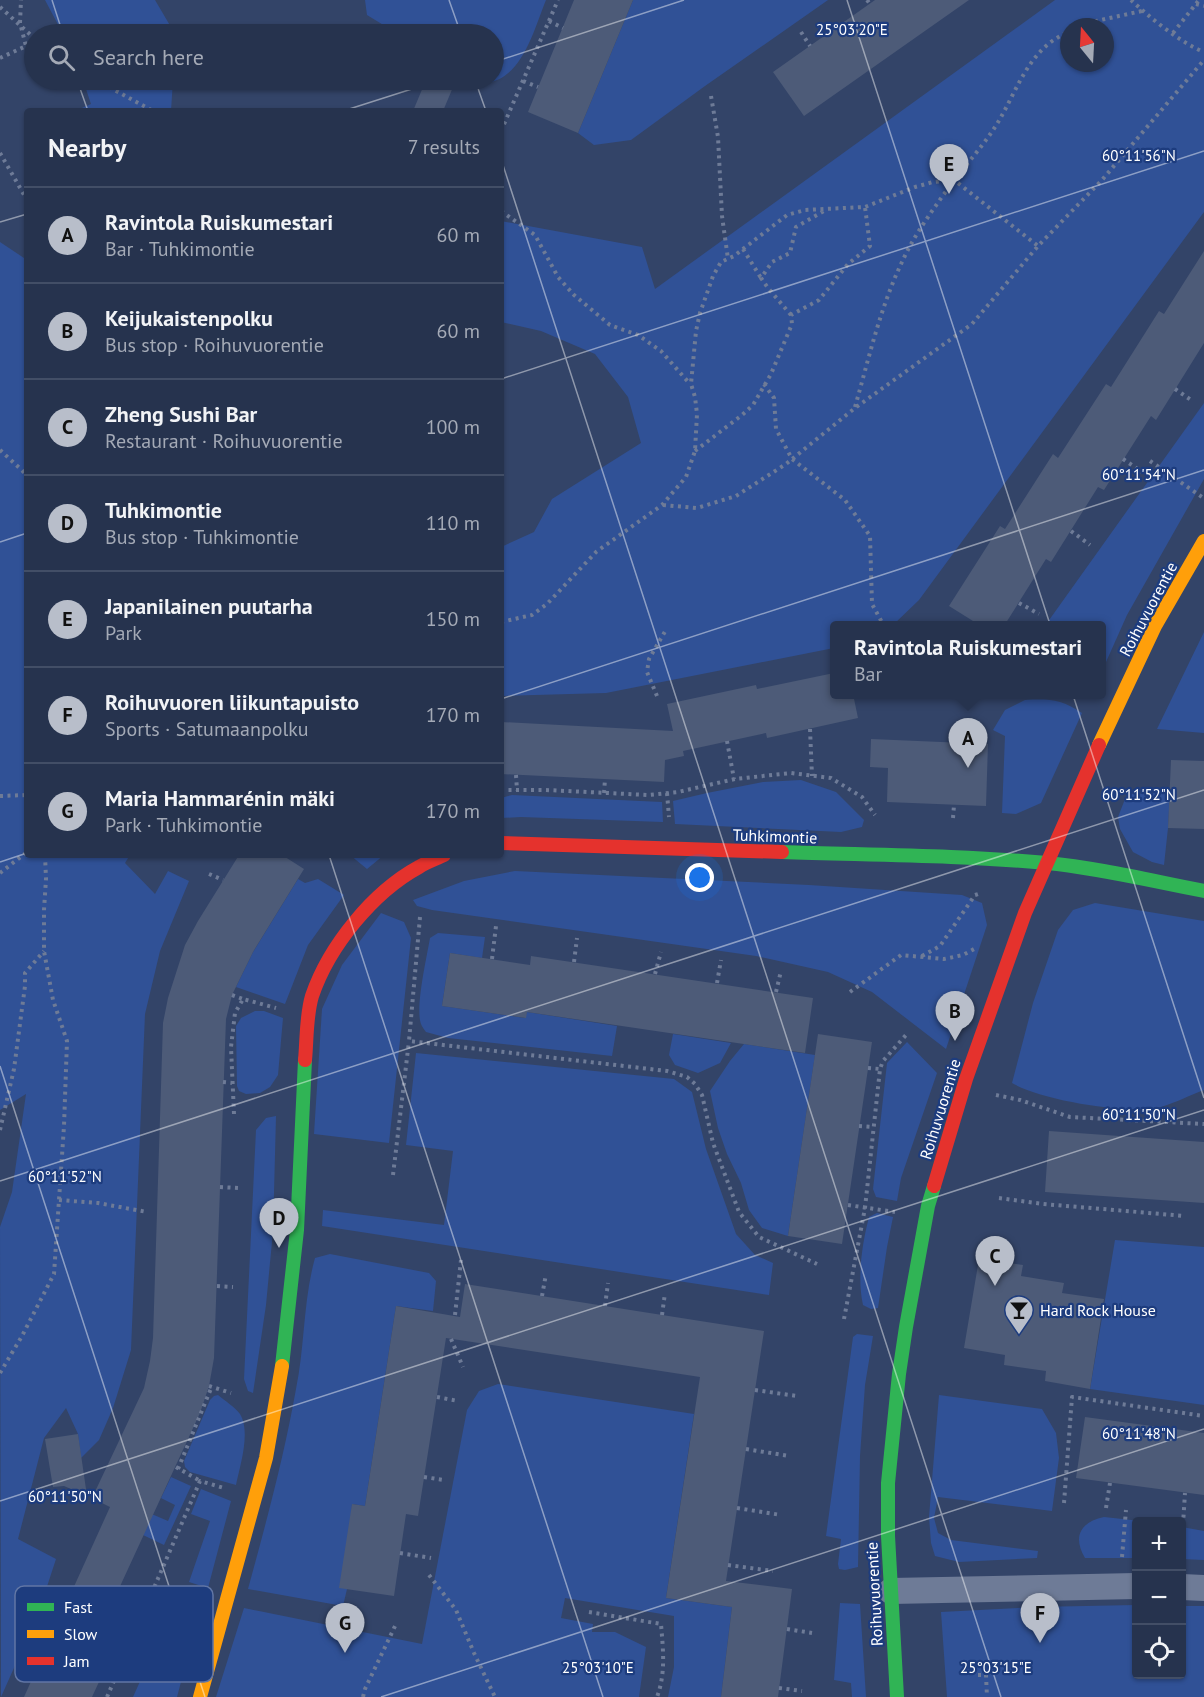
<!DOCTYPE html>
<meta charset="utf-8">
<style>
body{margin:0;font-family:"PT Sans",sans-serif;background:#323f58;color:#f1f3f6}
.controls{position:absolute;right:18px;bottom:18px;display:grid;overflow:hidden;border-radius:6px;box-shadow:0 2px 4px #0004}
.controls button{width:54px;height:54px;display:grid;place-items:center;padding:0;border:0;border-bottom:2px solid #424e66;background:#26334e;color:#f1f3f6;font:30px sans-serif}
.compass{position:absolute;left:1060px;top:18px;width:54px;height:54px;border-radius:50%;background:#26334e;box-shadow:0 2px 4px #0004;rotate:342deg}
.you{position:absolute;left:700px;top:878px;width:21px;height:21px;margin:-15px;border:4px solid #fff;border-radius:50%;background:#1a73e8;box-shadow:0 0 0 9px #1a73e833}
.badge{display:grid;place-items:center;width:39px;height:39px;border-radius:50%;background:#b8beca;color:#111;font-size:20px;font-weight:700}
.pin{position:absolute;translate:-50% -50px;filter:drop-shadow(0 2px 3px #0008)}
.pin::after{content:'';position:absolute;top:32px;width:21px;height:18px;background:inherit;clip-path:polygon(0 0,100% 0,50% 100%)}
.popup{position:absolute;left:830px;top:621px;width:276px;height:78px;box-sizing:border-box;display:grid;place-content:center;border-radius:6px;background:#26334e;filter:drop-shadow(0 2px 4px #0005);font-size:20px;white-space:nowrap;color:#a4aab6}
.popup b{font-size:22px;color:#f1f3f6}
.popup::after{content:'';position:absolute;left:50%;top:100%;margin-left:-12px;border:12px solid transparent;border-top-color:#26334e}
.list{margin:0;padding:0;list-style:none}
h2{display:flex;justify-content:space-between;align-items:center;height:78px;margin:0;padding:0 24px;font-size:26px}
h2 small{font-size:20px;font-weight:400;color:#a4aab6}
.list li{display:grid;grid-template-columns:39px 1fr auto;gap:18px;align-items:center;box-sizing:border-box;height:96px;padding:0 24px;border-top:2px solid #424e66}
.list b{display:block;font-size:22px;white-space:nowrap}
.list p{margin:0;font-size:20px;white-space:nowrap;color:#a4aab6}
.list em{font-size:20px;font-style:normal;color:#a4aab6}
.icon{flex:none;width:33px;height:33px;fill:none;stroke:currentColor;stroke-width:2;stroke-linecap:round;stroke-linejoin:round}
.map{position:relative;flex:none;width:1204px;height:1697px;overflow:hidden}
.search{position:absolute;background:#26334e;box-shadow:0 2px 4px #0004;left:24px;top:24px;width:480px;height:66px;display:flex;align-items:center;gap:15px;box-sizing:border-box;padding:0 21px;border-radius:33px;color:#a4aab6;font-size:22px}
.panel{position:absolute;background:#26334e;box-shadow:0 2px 4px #0004;left:24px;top:108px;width:480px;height:750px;border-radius:6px}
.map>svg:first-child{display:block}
.green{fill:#305196;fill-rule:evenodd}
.building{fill:#4d5b78}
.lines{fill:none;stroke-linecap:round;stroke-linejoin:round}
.path{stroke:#6e7b97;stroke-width:4;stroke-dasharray:3 4.5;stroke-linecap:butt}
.street{stroke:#6e7b97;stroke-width:26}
.fast{stroke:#30b455;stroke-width:14}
.slow{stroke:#ff9f0a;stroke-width:14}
.jam{stroke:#e5322d;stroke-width:14}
.ticks{fill:none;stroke:#fff;stroke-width:1.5;stroke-opacity:0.45}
.labels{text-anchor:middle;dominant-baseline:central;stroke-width:4.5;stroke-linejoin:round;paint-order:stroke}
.street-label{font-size:16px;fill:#fff;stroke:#1d3c7e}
.poi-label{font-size:16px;fill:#fff;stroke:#1d3c7e;text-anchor:start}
.key{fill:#1d3c7e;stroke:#6176a5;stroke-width:1.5}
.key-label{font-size:16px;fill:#fff}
.ticks-label{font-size:15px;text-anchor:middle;fill:#fff;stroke:#1d3c7e;stroke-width:4.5;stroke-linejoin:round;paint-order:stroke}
</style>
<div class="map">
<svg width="1204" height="1697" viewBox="0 0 1204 1697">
<rect width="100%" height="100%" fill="#334468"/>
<path class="green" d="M45,0h110l20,34h-112z
M365,0h181c-12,29 -24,81 -62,83 -8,1 -11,1 -18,-3h28v-46h-81l-28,-8 -18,-11z
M633,0h195l-123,86 -74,54 -37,5 -16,-12z
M1055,0h149v212l-285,388 -26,25 -59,1v22l-228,45 -105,3v-149l33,-15 18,-33 89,-56 -13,-46 -33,-43 -54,-23 -40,-9v-101l141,26 13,42zM1069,27h36v36h-36z
M83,80h90l-2,31h-96l16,-7z
M0,242l27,18v595h103l-5,8 30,31 13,-23 21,10 -29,70 -15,63 -14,336 -18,58 -14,32 -18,18 -3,-24 -12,-26 -22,30 -26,101 38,20 -18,55 -37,83 -1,-470 12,-35 14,-98 -26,16z
M1204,403v76l-77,136 -25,56v-45l-56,-1 1,-2z
M1204,632v101l-47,-4z
M1025,700c24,-1 36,-1 57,13l-41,90 -25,11 -14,-1 3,-77 -12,-6 12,-20z
M801,780l35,12 28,28 -2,7 -21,5 -166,-8 -2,-23 34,-8 56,-11z
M1170,792l-2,36 -4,37 -12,-3 -19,-10 -13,-23 -2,-12 9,-23z
M512,795l150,7 1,20 -142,-5 -20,1v-20z
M350,855h34l-17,14z
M515,871l294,14 153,10 20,8 5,22 -41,124 -74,-57 -44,-20 -72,-16 -324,-46 -15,-4 -4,-6 51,-19z
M298,879l7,4 13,-4 26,16 -36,50 -23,59 -49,-17 17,-35z
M1095,903l109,18v169c-14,5 -29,13 -43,17 -33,8 -120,-7 -149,-24l21,-80 25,-73 15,-20z
M381,913l23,9 7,16 -22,205 -75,-9 8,-125 20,-44z
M438,933l47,4 -3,21 -32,-5 -8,53 83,12 2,-6 90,14 -5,30 -164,-18 -22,-6c-2,-3 -4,-5 -5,-8 -6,-16 6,-68 9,-86z
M255,1011h9l19,7 -5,57 -8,12 -10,6 -14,1 -7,-3 -2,-5 -1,-60 5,-8z
M673,1034l58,9 -11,20 -22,10 -23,-8 -6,-10z
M907,1042l30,31 -36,105 -4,23 -21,-4 -3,-8 14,-126z
M744,1044l71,11 -27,181 -26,-8 -13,-18 -8,-27 -14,-29 -9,-26 -8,-37 20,-30z
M416,1053l258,26 18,13 14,57 30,85 19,21 18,8 -4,32 -447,-69 1,-16 121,15 9,-74 -47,-6z
M276,1116l-3,115 -7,74 -13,88 -5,-2 -4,-12 12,-249 10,-12z
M877,1213l16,4 -6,30 -9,61 -7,1 -8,-4c-6,-27 -1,-61 6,-88z
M1115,1240l89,7v158l-114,-16z
M330,1254l99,19 7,8 -3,30 -37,-5 -31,200 -13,-2 -5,85 -4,17 -95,-17c18,-66 36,-132 48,-200 9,-43 7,-88 19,-131z
M857,1334l16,2 -8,49 -5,71 -2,111 -13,3 -6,-1 -1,-5 3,-25 -15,-3 27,-199z
M498,1384l196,30 -28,184 66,9 -11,90h-53l6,-30v-51l-109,-18 -4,20 32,6 -1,8h23l31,15 -7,50h-423l28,-89 178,36 45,-234 12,-19z
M218,1395c7,6 17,12 22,19 11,18 0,52 -4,71l-46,-13 -5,-5 -1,-6 26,-61 4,-4z
M939,1395l103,14 14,24 3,25 -7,53 -114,-14 -4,21 4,15 13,7 87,11 -1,7 -78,4 -24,-6 -4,-13 -2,-26z
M171,1477l20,9 -27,59 -21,-10 4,-23 21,9 7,-16 -14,-7z
M201,1489l30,12 -23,87 -19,-6 21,-61 -19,-7z
M1104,1517l37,4 -5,1v36h-51c-13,-22 -4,-36 19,-41z
M1182,1527l22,4v29l-22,-1z
M840,1603l20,1 6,93h-14l-1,-14 -17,-3z
M1136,1605v69h46v-68h22v91h-257l-6,-85 94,-5z
M188,1611l11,3 -22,83h-44l31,-69 15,-15z"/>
<path class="building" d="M574,0h59l-55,133 -50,-21z
M875,0h94l-165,116 -31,-44z
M426,80h30l-13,31h-30z
M1204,251v92l-48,77 -5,-4 -47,74 -6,-3 -47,75 -5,-3 -42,67h-23l-32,-20 51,-80 5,3 48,-75 5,4 48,-74 5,3 48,-76 5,3z
M834,673v21h19l5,24 -91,20 -1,-5 -83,18 1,5 -19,4 -1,22 -163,-8v-52l172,9 -6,-27 89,-19 1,4z
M871,739l117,5 -2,62 -99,-4 1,-34 -18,-1z
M1171,760l33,1v68l-36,-1z
M239,855h43l22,14 -51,83 -21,43 -6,24 -12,339 -5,28 -9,27 -90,195 19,9 -37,80h-68l86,-190 -18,-9 52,-110 6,-27 3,-23 10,-315 5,-25 17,-53 13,-24z
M450,953l80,12 1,-9 282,42 -8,55 -278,-41 -1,6 -84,-12z
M818,1034l54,8 -30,202 -54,-8z
M1049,1131l155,11v61l-159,-11z
M979,1259l44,6 -2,11 43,7 -2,10 42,6 -14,90 -45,-8 1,-10 -42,-6 1,-10 -41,-7z
M465,1284l299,47 -38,250 66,8 -14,108h-57l11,-90 -66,-9 34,-221 -254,-39 -28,178 -12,-2 -12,82 -55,-8 13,-84 13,2 31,-200 64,11z
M1085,1417l119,16v62l-128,-17z
M78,1434l9,62 -23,-10 -11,1 -8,-48z"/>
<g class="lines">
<path class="path" d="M867,0l3,4
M1131,0c18,17 50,43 73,52
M1196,4l8,2
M0,7l34,31
M549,21l14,7
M1081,27l15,-6 46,-10
M801,32l9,14
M1173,33l26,-33
M0,58l26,-12 -6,-23 1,-23
M96,80l57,31
M523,81l15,6
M711,96l7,41 4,79 6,43
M501,131l57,-131
M0,153l27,47
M501,211l34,24 23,42 16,18 36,30 28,10 23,16 29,33
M743,249l18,29
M791,315l-23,-27 -7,-10 11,-16 18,-9 6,-26 28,-16 2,-2
M764,384l10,14 2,31 16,30 53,41 25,36 2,68 12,22
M1175,389l16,11
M855,407c14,-49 25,-99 47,-145 13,-29 33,-55 52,-82l84,66
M0,450l27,25
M695,451l47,-36 11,-10 18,-31 21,-50 -1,-9 28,-15 29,-36 22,-18 -5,-39
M1123,459l19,13
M1150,461l52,36
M663,505l34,3 39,-12 50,-32 69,-56 117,-84 66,-78 64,-66 102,-120
M1071,531l19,14
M1019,603l20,11
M501,622l31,-7 15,-11 49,-52 66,-47 24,-28 9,-26 2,-37 -2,-17 -4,-13 5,-53 4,-18 13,-37 8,-14 13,-6 53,-41 18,-5 60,-3 50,-20 18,-5 21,-2c12,-15 26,-31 37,-47 25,-35 34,-84 78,-101
M657,696l-10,-24 2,-13 18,-31
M810,729l2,47
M727,741l7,38
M516,775l1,15
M501,790h45l102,5 30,-3 57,-13 56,-6 40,5 31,19 13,18
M604,793l1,-14
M667,793l2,24
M0,796l27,-1
M953,818l1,-13
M0,873l27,-21
M209,874l14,6
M420,917l-11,124 258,30 20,6 8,7 7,11 11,48 26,69 20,25 58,27
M922,956l18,-10 35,-51 6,-2
M492,959l4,-33
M574,962l3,-24
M655,974l6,-22
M717,983l4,-23
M776,992l5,-21
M850,992l51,-37 43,4 19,-4 13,-7
M232,995l11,4
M868,1068l12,1
M223,1082l9,1
M996,1095l24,5 50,17 134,7
M234,1114l-3,-67 4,-34 8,-14 33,9
M859,1126l14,1
M0,1130l14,-61 11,-83v-13l19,-22
M393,1175l16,-134
M220,1187l18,1
M999,1198l44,6 142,12
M59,1200l39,3 49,9
M848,1205l47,7
M217,1286l16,1
M542,1296l4,-22
M605,1306l3,-23
M455,1315l6,-55
M662,1315l3,-22
M844,1319l21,-111 15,-139 3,-8 23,-26
M451,1339l12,28
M0,1373l22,-37 32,-62 10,-148 3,-85 -14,-41 -9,-49v-41l2,-31 -1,-24
M209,1386l22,7
M755,1390l42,6
M437,1397l21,4
M746,1449l43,7
M176,1467l24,14
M178,1469l34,-83
M424,1477l20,3
M1064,1503l8,-106 132,19
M737,1508l44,7
M1106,1508l4,-25
M1182,1540l3,-47
M400,1553l31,5
M1122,1557l4,-47
M728,1565l45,6
M429,1575l27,35 18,43 21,44
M589,1612l72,12c2,25 5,49 -4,73
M787,1629l25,4
M107,1664l12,5
M978,1675h8l1,22
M779,1688l23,3
M107,1697l93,-216 24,7
M363,1697l2,-8 31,-65"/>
<path class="street" d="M1182,1587l22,1
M891,1591l245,-5"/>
<path class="fast" d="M782,852c88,3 177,3 265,11 52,5 105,18 157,28
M282,1366l15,-136 8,-170
M897,1697l-9,-161v-53l11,-109 7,-47 22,-121 6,-20"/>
<path class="slow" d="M1099,745l56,-119 49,-85
M200,1697l66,-239 16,-92"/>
<path class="jam" d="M501,843l281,9
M305,1060c2,-21 1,-44 7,-64 17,-50 61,-104 107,-129 8,-5 17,-8 25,-12
M934,1186l32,-107 59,-166 74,-168"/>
</g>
<path class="ticks" d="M52,0l11,34M449,0l12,34M847,0l357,1098M494,62l190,-62M77,80l11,31M475,80l11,31M343,111l97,-31M501,159l500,1538M0,222l27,-8M501,379l703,-228M0,542l27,-9M501,699l703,-229M329,855l274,842M0,862l27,-9M0,1066l205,631M0,1181l1204,-391M0,1501l1204,-391M381,1697l823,-268"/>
<defs>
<g id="bar-pin" transform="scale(1.5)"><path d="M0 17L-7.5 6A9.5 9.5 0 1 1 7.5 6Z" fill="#b8beca" stroke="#1d3c7e"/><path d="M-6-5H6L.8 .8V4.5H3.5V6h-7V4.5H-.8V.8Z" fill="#111"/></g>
</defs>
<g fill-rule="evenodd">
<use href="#bar-pin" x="1019" y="1310"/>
</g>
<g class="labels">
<g class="street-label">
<text transform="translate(1148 609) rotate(-62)">Roihuvuorentie</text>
<text transform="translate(775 836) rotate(2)">Tuhkimontie</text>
<text transform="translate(940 1109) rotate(-73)">Roihuvuorentie</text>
<text transform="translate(874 1594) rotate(-93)">Roihuvuorentie</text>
</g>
<g class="poi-label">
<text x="1040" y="1310">Hard Rock House</text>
</g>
</g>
<rect x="15" y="1586" width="198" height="96" rx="9" class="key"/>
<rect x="27" y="1603" width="27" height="8" fill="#30b455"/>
<rect x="27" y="1630" width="27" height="8" fill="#ff9f0a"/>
<rect x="27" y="1657" width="27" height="8" fill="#e5322d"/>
<g class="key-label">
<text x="64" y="1613">Fast</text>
<text x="64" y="1640">Slow</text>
<text x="64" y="1667">Jam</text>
</g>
<g class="ticks-label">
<text x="852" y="35">25°03'20"E</text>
<text x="1139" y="161">60°11'56"N</text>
<text x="1139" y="480">60°11'54"N</text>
<text x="1139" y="800">60°11'52"N</text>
<text x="1139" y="1120">60°11'50"N</text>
<text x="65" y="1182">60°11'52"N</text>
<text x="1139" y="1439">60°11'48"N</text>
<text x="65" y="1502">60°11'50"N</text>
<text x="598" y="1673">25°03'10"E</text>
<text x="996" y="1673">25°03'15"E</text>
</g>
</svg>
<div class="controls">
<button>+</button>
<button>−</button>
<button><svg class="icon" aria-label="locate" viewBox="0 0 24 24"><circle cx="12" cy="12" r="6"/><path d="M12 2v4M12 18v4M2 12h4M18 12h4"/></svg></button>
</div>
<svg class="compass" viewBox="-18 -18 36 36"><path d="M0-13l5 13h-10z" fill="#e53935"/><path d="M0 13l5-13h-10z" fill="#a4aab6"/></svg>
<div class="you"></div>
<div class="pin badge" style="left:968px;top:768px">A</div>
<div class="popup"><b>Ravintola Ruiskumestari</b>Bar</div>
<div class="pin badge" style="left:955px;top:1041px">B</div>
<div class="pin badge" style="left:995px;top:1286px">C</div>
<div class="pin badge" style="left:279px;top:1248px">D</div>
<div class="pin badge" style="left:949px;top:194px">E</div>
<div class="pin badge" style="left:1040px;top:1643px">F</div>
<div class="pin badge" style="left:345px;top:1653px">G</div>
<div class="search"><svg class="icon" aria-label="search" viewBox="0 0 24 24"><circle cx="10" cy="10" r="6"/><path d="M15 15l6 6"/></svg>Search here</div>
<section class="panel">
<h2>Nearby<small>7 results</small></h2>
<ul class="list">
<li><span class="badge">A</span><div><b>Ravintola Ruiskumestari</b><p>Bar · Tuhkimontie</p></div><em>60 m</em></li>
<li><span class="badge">B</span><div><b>Keijukaistenpolku</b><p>Bus stop · Roihuvuorentie</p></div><em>60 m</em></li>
<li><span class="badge">C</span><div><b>Zheng Sushi Bar</b><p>Restaurant · Roihuvuorentie</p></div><em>100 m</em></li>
<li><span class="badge">D</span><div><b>Tuhkimontie</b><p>Bus stop · Tuhkimontie</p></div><em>110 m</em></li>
<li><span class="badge">E</span><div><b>Japanilainen puutarha</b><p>Park</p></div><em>150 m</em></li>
<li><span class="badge">F</span><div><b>Roihuvuoren liikuntapuisto</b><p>Sports · Satumaanpolku</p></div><em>170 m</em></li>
<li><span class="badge">G</span><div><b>Maria Hammarénin mäki</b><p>Park · Tuhkimontie</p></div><em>170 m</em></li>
</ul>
</section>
</div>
